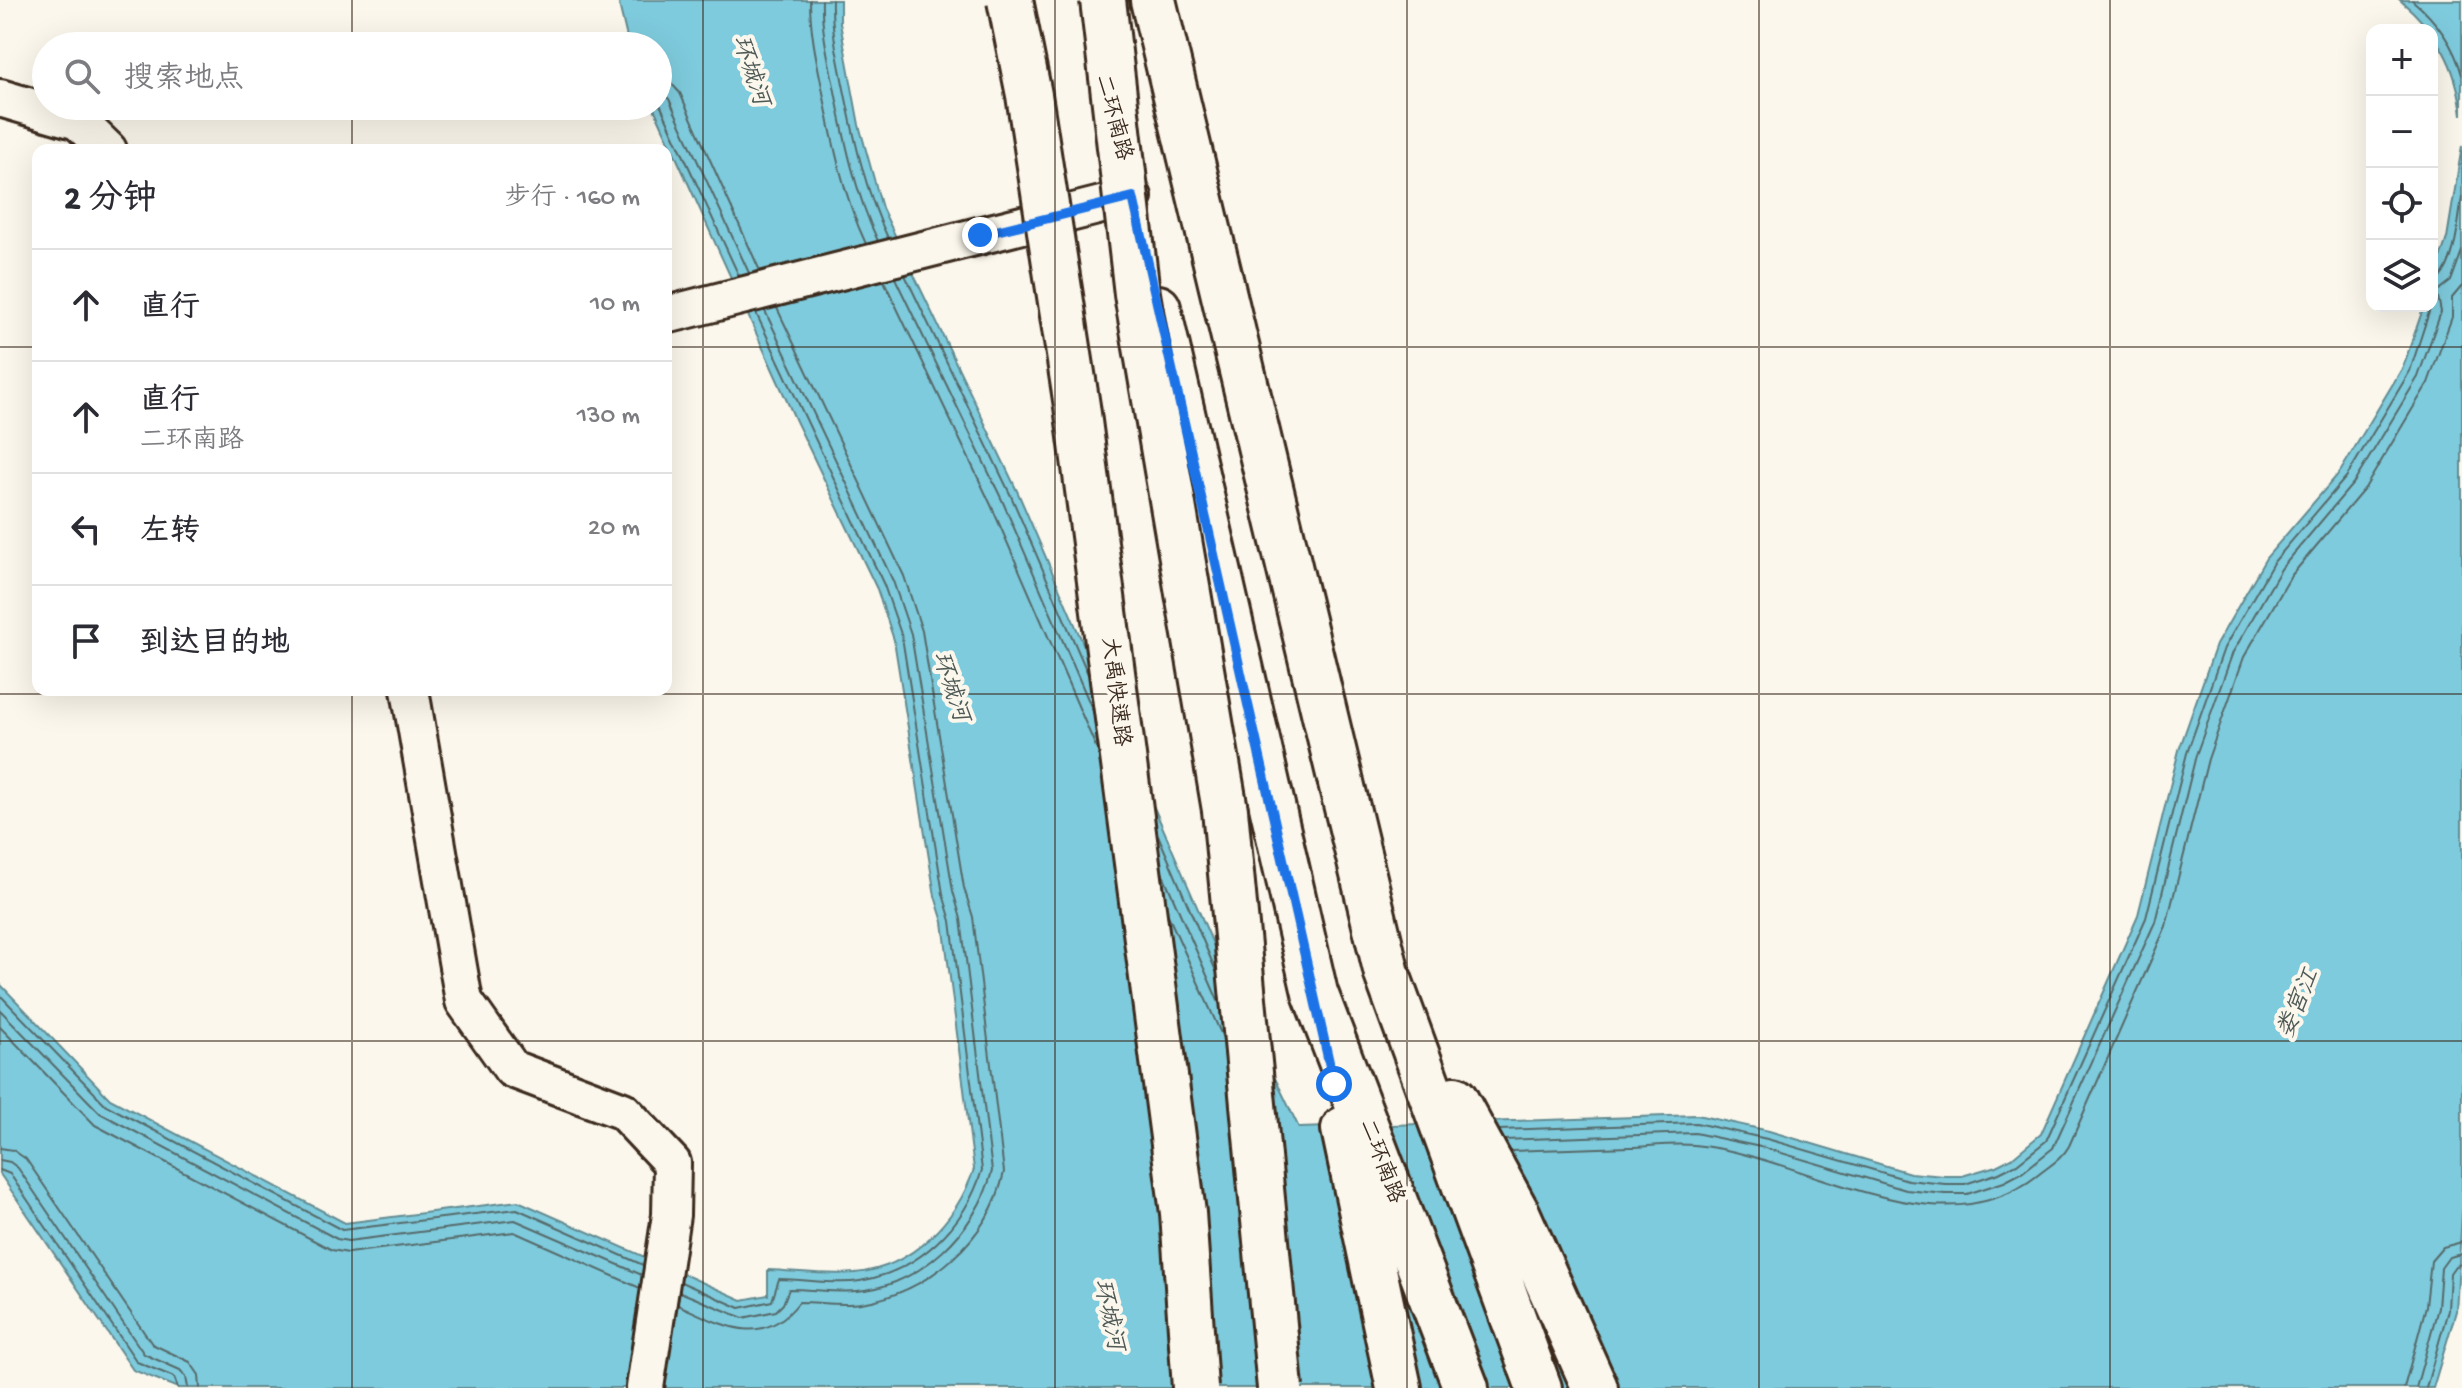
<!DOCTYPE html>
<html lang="zh">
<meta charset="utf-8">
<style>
body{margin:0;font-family:"Gochi Hand","LXGW WenKai TC",sans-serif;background:#f2f2f3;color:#2b2b33}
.controls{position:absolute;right:24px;top:24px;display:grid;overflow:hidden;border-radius:16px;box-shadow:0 8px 32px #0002}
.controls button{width:72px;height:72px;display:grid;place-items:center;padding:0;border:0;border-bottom:2px solid #e1e1e2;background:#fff;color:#2b2b33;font:40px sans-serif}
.stop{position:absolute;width:24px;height:24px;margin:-18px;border:6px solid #1a73e8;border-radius:50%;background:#fff}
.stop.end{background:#1a73e8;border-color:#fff;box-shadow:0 2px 8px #0008}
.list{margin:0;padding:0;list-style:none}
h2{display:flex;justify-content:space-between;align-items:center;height:104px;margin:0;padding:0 32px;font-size:34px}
h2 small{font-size:26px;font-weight:400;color:#7c7c81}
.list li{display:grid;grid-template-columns:52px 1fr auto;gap:24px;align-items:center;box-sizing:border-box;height:112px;padding:0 32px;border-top:2px solid #e1e1e2}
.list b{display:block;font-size:30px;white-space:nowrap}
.list p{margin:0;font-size:26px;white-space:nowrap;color:#7c7c81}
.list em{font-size:26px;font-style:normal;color:#7c7c81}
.icon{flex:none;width:44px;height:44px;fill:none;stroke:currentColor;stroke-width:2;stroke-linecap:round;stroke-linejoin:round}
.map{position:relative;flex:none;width:2462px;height:1388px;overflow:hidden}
.search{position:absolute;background:#fff;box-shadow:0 8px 32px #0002;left:32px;top:32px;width:640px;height:88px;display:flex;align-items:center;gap:20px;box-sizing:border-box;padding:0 28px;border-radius:44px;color:#7c7c81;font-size:30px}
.panel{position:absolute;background:#fff;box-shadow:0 8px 32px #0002;left:32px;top:144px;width:640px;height:552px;border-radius:16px}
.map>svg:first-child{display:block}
.water{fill:#7ecbdd;stroke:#638b91;stroke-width:2}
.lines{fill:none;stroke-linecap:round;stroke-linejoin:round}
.shore{stroke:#566a6a;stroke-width:2}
.street-casing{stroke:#3b2a1e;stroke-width:42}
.primary-casing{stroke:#3b2a1e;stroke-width:50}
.street{stroke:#fbf7ec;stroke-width:36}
.primary{stroke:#fbf7ec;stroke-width:44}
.highway-bridge-casing{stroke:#3b2a1e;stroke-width:50;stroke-linecap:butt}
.highway-bridge{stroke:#fbf7ec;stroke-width:44}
.route{stroke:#1a73e8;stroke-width:10}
.grid{fill:none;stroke:#3b2a1e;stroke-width:2;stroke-opacity:0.55}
.labels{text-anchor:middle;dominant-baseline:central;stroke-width:8;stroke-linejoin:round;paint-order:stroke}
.street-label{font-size:22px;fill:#3b2a1e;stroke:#fbf7ec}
.water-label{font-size:24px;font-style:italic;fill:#4f5a57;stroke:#fbf7ec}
</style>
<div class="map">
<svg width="2462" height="1388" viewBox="0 0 2462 1388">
<rect width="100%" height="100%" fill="#fbf7ec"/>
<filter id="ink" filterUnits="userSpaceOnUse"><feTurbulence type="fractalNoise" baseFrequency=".0125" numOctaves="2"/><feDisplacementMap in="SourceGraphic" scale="16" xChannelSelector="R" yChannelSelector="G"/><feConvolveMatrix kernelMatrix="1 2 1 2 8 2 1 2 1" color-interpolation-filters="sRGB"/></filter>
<g filter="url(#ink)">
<path class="water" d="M618,0h222v23l19,102 23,83 136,285 218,504 63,131 398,-13 72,16 141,42 35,3h17l34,-10 16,-8 29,-24 97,-219 41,-165 37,-105 50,-87 74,-86 63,-105 21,-61h8v-23l15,-45 15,-92v1067l-6,98 -23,77h-2254l-46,-18 -133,-196v-190l110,115 235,124 173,-22 224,99 26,-5v-25c28,1 59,6 87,3 57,-5 102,-53 119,-104l-31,-247 -8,-26 -41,-256 -17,-51 -81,-168 -143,-315h5v-60h-29z
M2400,0h62v115c-5,-50 -25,-83 -62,-115z"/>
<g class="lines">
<path class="shore" d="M810,0c0,30 6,58 12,87 10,53 21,108 44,157
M822,0c-1,29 6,57 12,86 10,52 21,107 44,155
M832,0c-1,27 5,53 10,79 11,54 22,110 46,159
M2412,0c24,20 42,45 50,75
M658,77l12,5 10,11 80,178
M658,89l11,10 80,174
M658,100l81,176
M905,275l106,221 77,178
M895,278l107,222 91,211
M2432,280l7,-1c17,-19 19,-56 23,-82
M884,281l107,224 108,249
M1158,835l58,136
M1162,872l57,131
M1168,915l55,123
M0,995l106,110 236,125 175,-21 126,56
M0,1010l100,103 237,126 11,2 167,-21 127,55
M0,1027l95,98 237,125 16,3 166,-21 126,56
M1499,1130l197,-7 71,16 141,41 37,4h20l34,-11 18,-9 29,-23 100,-223 41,-165 37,-105 49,-85 74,-87 63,-105 21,-65
M1504,1140l191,-7 70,15 141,42 39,4h22l37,-12 19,-10 30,-24 102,-226 41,-167 37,-103 48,-83 74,-88 63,-104 23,-65 -4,-20 14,-11 11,-30
M0,1148l13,2 13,9 126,185 38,18 9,13 1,13
M1511,1151c40,-1 81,-3 122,-4 19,-1 41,-4 61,-2 108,9 244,110 344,30 11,-9 24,-16 31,-29l97,-220 42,-167 36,-102 47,-81 74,-88 63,-105 24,-66v-19l10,-12
M0,1160l10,2 8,6 126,186 36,16 6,7 2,11
M0,1170l10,4 127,188 37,15 4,11
M681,1282l59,26 32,-7 7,-22c26,0 55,6 81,2 59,-10 105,-55 122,-111l-31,-249 -8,-27 -41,-257 -18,-52 -128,-272
M680,1292l63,26 33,-7 7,-7 6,-15c22,0 46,4 68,2 63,-5 120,-60 135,-120l-31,-252 -8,-28 -42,-257 -18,-53 -128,-270
M678,1305c45,20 84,45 121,-3 20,0 42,4 62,1 67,-10 129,-64 143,-131l-31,-255 -9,-29 -42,-257 -18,-55 -127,-268
M2404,1388l22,-82 5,-45 12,-14 19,-5
M2416,1388l22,-80 3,-40 8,-11 13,-3
M2426,1388l22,-78 2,-37 5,-7 7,-2"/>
<g class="street-casing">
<path id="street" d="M0,98l78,23 30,29
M666,315l467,-118
M410,690l54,311 48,68 111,42 49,52 -1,52 -26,173"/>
</g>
<g class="primary-casing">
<path id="primary" d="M1153,0l234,974 152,414
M1158,308l157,685 151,395
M1455,1099l63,116 77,173
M1344,1129l55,259"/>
</g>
<use href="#street" class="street"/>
<use href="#primary" class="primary"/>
<g class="highway-bridge-casing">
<path id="highway-bridge" d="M1010,0l19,95 48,311 106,807 12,175
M1103,0l34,294 88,516 55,578"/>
</g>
<use href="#highway-bridge" class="highway-bridge"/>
</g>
</g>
<g class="lines" filter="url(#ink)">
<path class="route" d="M980,235l153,-38 201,887"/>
</g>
<path class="grid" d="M352,0v46M703,0v1388M1055,0v1388M1407,0v1388M1759,0v1388M2110,0v1388M352,106v44M0,347h38M666,347h1796M352,690v698M0,694h2462M0,1041h2462"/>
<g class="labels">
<g class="street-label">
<text transform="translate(1112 118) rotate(75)">二环南路</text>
<text transform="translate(1114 692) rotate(83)">大禹快速路</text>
<text transform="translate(1380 1162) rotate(69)">二环南路</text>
</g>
<g class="water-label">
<text transform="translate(749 71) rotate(72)">环城河</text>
<text transform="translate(949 687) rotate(72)">环城河</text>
<text transform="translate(2300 1004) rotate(-67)">娄宫江</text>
<text transform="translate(1107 1315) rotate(78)">环城河</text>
</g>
</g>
</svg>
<div class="controls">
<button>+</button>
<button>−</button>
<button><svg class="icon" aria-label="locate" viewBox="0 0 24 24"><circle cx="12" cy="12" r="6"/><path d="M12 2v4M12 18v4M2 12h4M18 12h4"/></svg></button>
<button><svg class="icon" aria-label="layers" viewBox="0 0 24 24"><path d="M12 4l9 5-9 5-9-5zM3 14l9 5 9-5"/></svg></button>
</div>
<div class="stop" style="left:1334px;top:1084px"></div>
<div class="stop end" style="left:980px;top:235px"></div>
<div class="search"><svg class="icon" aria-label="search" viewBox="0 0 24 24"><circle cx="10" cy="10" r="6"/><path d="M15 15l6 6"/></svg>搜索地点</div>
<section class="panel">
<h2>2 分钟<small>步行 · 160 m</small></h2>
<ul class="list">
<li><svg class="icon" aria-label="ahead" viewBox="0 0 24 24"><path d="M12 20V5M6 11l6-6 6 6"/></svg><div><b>直行</b></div><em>10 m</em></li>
<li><svg class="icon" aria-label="ahead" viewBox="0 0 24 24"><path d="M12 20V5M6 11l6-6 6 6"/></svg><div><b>直行</b><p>二环南路</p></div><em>130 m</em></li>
<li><svg class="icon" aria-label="left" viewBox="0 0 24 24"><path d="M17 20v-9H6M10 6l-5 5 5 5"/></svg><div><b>左转</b></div><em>20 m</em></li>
<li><svg class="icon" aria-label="arrive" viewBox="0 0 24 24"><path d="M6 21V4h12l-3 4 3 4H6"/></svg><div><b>到达目的地</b></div></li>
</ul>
</section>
</div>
